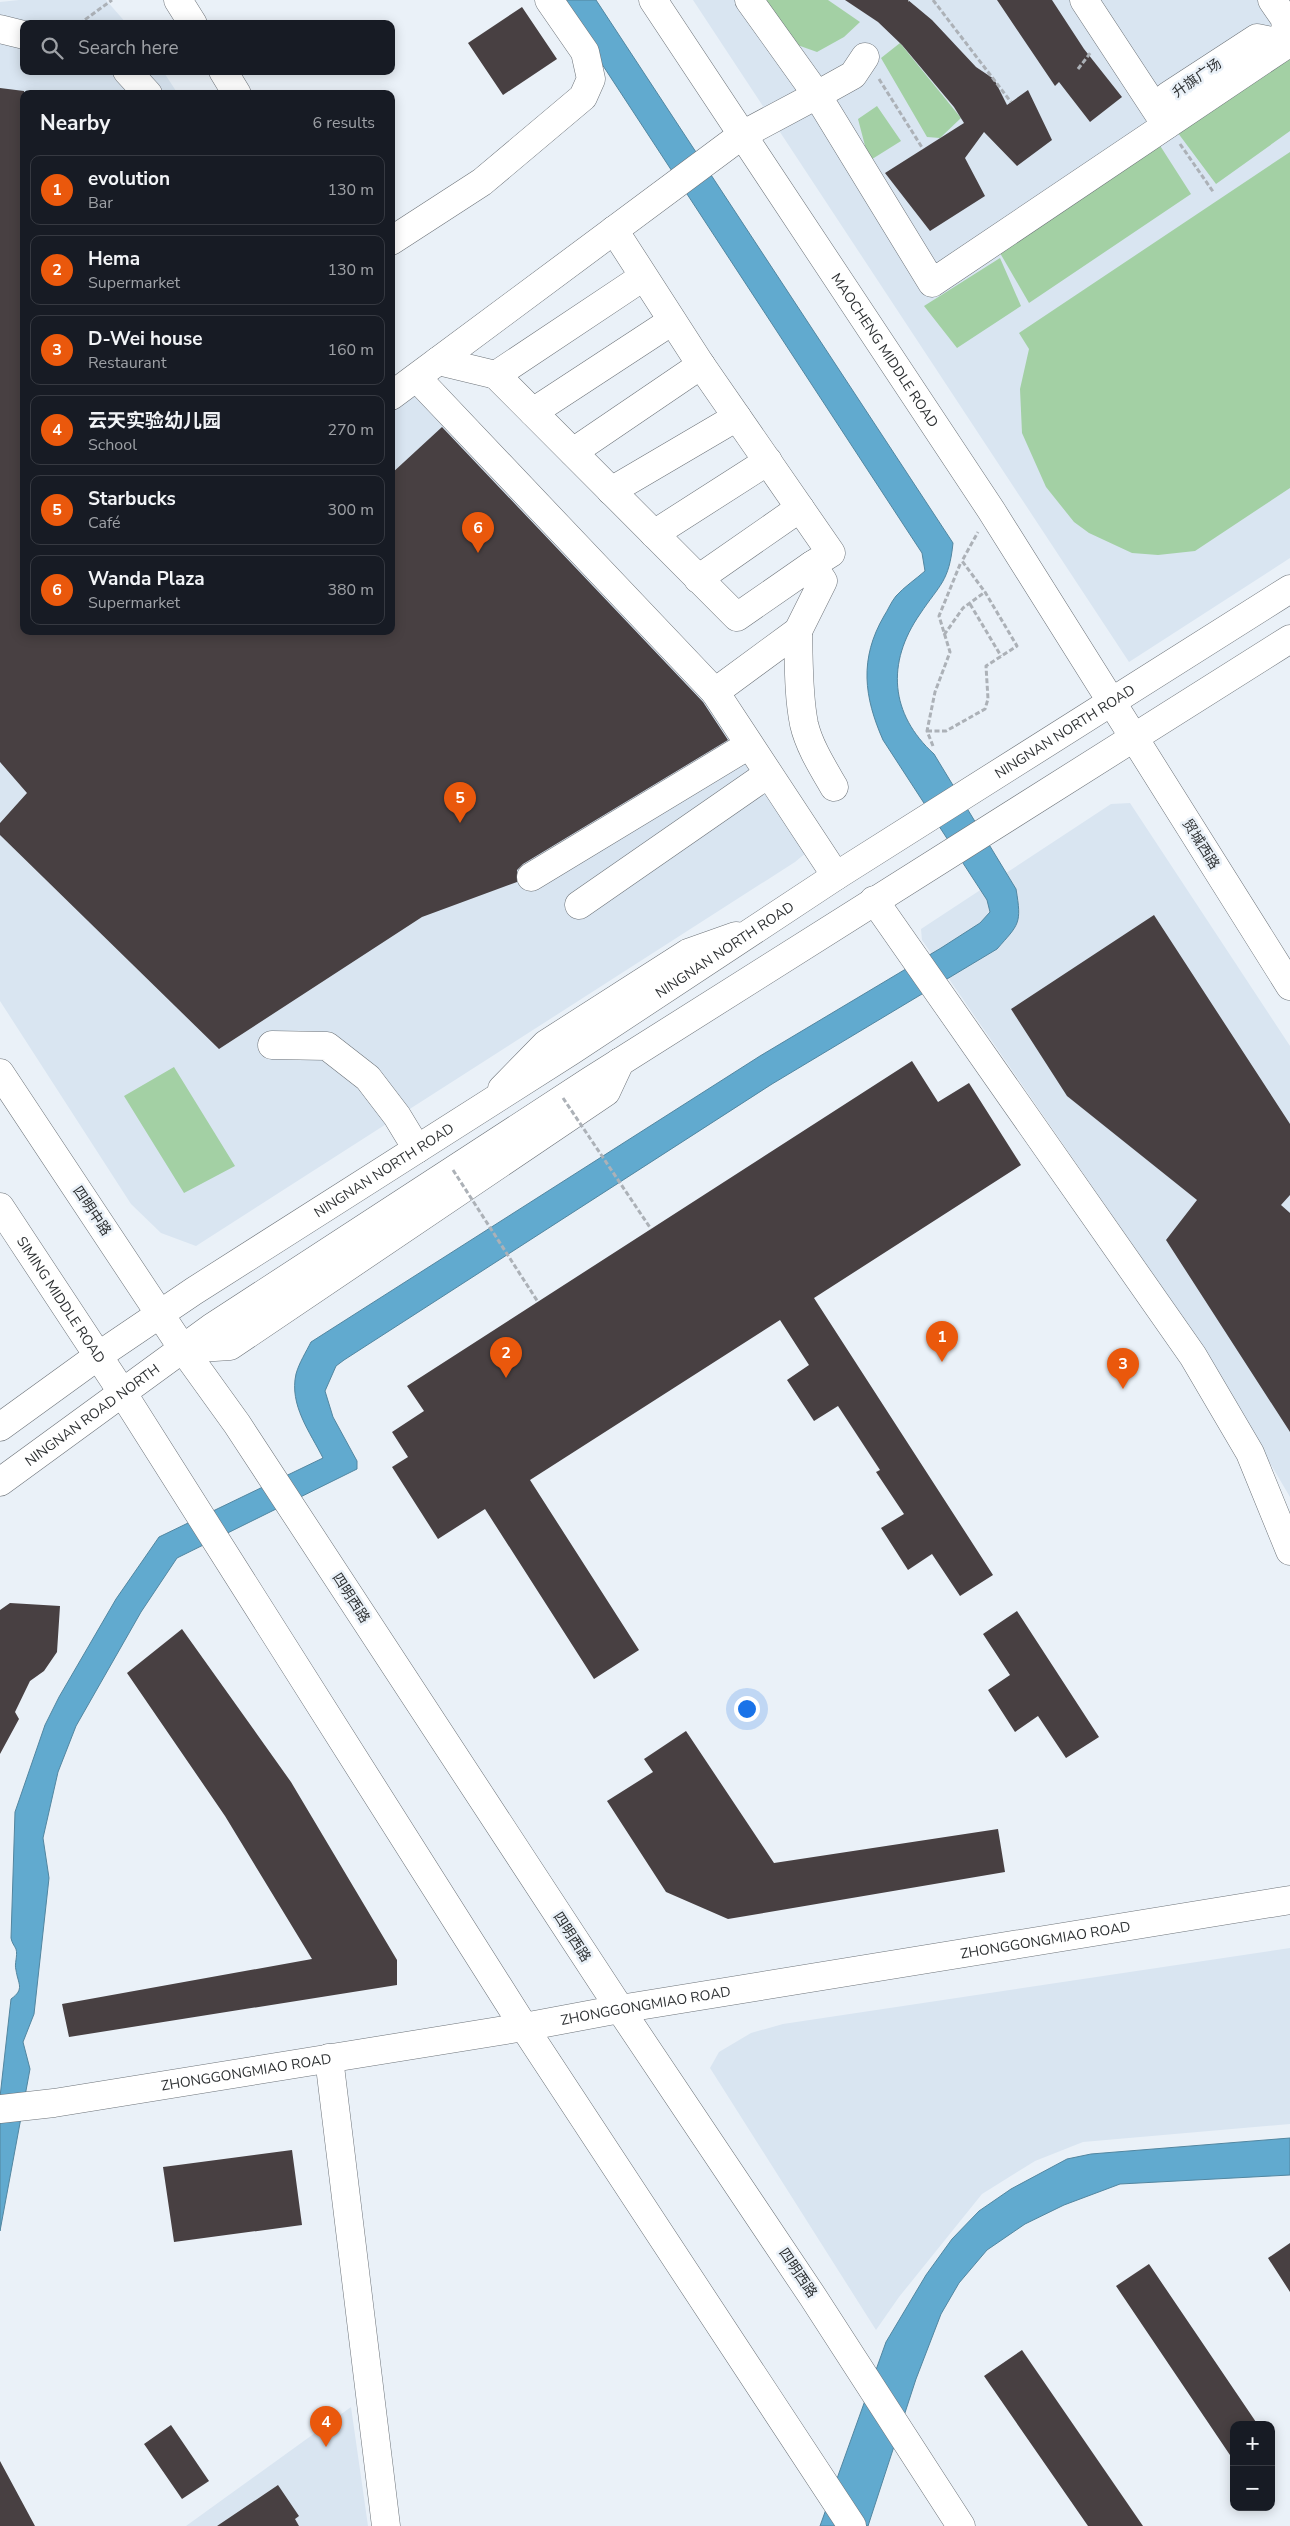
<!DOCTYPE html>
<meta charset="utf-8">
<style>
body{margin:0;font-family:"Nunito Sans","Noto Sans SC",sans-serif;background:#20242c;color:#f1f3f6}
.controls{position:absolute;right:15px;bottom:15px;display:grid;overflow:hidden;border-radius:10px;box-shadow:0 2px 12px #0003}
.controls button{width:45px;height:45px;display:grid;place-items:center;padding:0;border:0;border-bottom:1px solid #363941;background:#171b24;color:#f1f3f6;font:25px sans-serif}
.you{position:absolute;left:746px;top:1708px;width:18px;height:18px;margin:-12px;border:4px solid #fff;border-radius:50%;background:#1a73e8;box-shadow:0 0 0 8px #1a73e833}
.badge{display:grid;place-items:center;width:32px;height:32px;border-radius:50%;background:#ea580c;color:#fff;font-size:16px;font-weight:700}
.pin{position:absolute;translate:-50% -41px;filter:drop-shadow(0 1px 2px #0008)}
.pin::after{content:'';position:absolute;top:26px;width:18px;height:15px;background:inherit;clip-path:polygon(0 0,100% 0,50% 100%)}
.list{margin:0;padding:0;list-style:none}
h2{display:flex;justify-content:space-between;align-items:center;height:65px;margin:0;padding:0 20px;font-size:21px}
h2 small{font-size:16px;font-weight:400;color:#9ea1a6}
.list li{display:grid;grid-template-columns:32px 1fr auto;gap:15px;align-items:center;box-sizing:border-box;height:70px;margin:0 10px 10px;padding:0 10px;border:1px solid #363941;border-radius:10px}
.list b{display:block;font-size:19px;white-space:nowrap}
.list p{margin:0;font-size:16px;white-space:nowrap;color:#9ea1a6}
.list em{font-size:16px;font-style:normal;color:#9ea1a6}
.icon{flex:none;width:28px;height:28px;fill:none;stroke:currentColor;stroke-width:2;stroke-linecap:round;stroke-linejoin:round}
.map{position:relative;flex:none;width:1290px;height:2526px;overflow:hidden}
.search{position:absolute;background:#171b24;box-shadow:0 2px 12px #0003;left:20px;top:20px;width:375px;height:55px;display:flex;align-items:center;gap:12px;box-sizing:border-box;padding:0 18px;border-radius:10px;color:#9ea1a6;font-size:19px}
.panel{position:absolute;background:#171b24;box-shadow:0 2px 12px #0003;left:20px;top:90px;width:375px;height:545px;border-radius:10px}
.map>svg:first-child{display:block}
.built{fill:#d9e5f1}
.green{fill:#a3d0a4}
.water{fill:#61aacf;stroke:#5286a0}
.building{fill:#484042}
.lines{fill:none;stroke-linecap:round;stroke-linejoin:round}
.minor-casing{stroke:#6d7379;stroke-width:29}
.major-casing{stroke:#6d7379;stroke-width:29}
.path{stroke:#acb1b7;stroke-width:3;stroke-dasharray:5 2.5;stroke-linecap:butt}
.minor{stroke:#fff;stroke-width:28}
.major{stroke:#fff;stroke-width:28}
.path-bridge{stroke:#acb1b7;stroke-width:3;stroke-dasharray:5 2.5;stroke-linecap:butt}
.labels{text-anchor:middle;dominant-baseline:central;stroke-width:5;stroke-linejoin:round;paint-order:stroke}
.street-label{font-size:14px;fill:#2f3234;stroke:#eaf1f8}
</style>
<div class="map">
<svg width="1290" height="2526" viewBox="0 0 1290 2526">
<rect width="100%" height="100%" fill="#eaf1f8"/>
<path class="built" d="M19,0h87l21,24h-103v47h139l15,23h-154v537h367v-251l30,13 308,326 84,128 -18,15 -599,384 -35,-13 -30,-29 -131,-203v-999z
M693,0h597v558l-161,104z
M1130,803l160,243v451l-99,-168 -269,-389 -1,-11 190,-125z
M1290,1948v176l-207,18 -48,19 -53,33 -83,103 -23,33 -166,-262 9,-16 32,-19 32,-9z
M351,2407l17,119h-182l54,-39z"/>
<path class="green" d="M749,0h79l32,22 -16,15 -27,15 -42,-15z
M900,43l61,75 -21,20 -13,-1 -46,-79z
M1290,55v76l-74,53 -41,-55z
M877,106l24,35 -32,20 -11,-42z
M1159,144l32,50 -162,109 -29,-50z
M1290,152v336l-95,63 -37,4 -26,-2 -43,-20 -15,-11 -28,-35 -24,-54 -2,-44 9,-40 -10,-16z
M1000,258l21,48 -64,42 -33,-42z
M174,1067l61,99 -51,27 -60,-97z"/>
<path class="water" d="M560,0h36l357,543c-4,39 -13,41 -33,71 -34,49 -30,100 14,140l82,135c6,35 3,35 -19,60l-225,135 -428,276 -8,6 -11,25 8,26 24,44v8l-180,89 -36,54 -65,114 -18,46 -15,66 6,40 -15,136 -11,28 7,27 -30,162v-134l11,-98c14,-10 7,-15 5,-29 -2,-6 2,-14 0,-21 -2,-4 -4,-6 -5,-11l4,-126 30,-87 14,-28 57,-98 43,-62 164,-79c-13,-26 -34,-53 -27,-84 3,-11 10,-22 15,-32l449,-286 181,-108 39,-25 10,-11 -3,-12 -104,-160c-19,-43 -24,-81 1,-124 4,-6 7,-14 12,-20 8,-9 20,-17 29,-25l-3,-18z
M1290,2138v37l-170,9 -56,21 -39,19 -38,26 -28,33 -18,31 -25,65 -48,147h-48l66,-184 40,-67 26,-36 27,-28 32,-22 56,-30 24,-5z"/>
<path class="building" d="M845,0h63l24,20 44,47 18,12 13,26 21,-15 24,50 -35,26 -33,-34 -19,26 20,38 -55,35 -45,-58 79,-50 -10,-16 -52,-62 -24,-23z
M997,0h55l32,49 38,48 -32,25 -31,-40 -4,4z
M522,7l35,52 -54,36 -35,-52z
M0,88l24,3v540h367v-157l51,-47 261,275 25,38 -205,124 -6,6v12l-95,35 -203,132 -219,-214v-12l27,-30 -27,-31z
M1154,915l136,209v71l-9,10 9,8v219l-124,-192 31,-40 -130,-104 -56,-87z
M912,1061l26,41 31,-19 52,82 -207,133 179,277 -33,21 -28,-42 -24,16 -27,-42 23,-14 -28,-42 4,-2 -42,-64 -24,15 -27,-41 22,-15 -29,-45 -250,160 109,170 -45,29 -109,-170 -47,30 -46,-72 16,-10 -16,-25 32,-21 -17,-25z
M10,1603l50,3 -3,46 -13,19 -14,10 -15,31 4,7 -19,35v-144z
M1017,1611l82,126 -33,21 -28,-42 -23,16 -27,-42 22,-15 -27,-41z
M182,1629l109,153 106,178v25l-328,52 -7,-33 250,-45 -87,-143 -98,-143z
M686,1731l88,132 224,-34 7,43 -277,47 -62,-27 -59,-91 46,-29 -9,-13z
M292,2150l10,75 -128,17 -11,-75z
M1290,2243v49l-22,-34z
M1149,2264l109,161h-24v36l-118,-175z
M1022,2350l121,176h-55l-104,-150z
M171,2425l38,56 -27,18 -38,-55z
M0,2461l35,65h-35z
M278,2485l21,31 -4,3 4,7h-82z"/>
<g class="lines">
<g class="minor-casing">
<g id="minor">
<path d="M178,0l15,24"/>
<path d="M749,0l68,95 36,-20 12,-18"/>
<path d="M1084,0l82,125 2,-29 89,-58 30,6 -2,-25 -13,-19"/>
<path d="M0,29l24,6"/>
<path d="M127,71l21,23"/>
<path d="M223,71l14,23"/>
<path d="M614,230l87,135 130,188 -19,12"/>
<path d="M391,241l91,-59 101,-85 8,-18 -6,-27 -36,-52"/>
<path d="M438,361l58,14"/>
<path d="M417,378l298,314 83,-61 25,-50 -11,-16 -75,52 -241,-242 147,-98"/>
<path d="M391,396l351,-261 75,-40 115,188 358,-241"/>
<path d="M533,412l139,-91"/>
<path d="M573,452l128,-87"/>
<path d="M611,491l126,-74"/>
<path d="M654,534l114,-73"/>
<path d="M698,579l102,-71"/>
<path d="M798,631c1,31 0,63 6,93 5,22 19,44 30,63"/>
<path d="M715,692l121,184"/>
<path d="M531,877l218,-132"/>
<path d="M874,900l319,456 57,97 40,98"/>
<path d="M579,905l189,-131"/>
<path d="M272,1045l55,1 41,32 29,38 20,33"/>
<path d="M502,1089l44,-45 142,-91 48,-17"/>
<path d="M183,1349l47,-3 376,-254 14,-30"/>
<path d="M329,2058l57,468"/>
<path id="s1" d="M0,2109l54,-6 470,-76 96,-18 670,-109"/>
</g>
</g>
<g class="major-casing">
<g id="major">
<path id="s2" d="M653,0l338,510 299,476"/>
<path d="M0,1073l183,276 54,75 383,585 193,288 148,229"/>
<path id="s3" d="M0,1207l122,185 402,635 328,499"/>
<path id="s4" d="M0,1427l98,-71 96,-65 377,-240 265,-175 454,-287"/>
<path id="s5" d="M0,1482l211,-154 379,-247 700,-442"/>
</g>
</g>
<path class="path" d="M908,0h1
M933,0l78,102
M79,24l33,-24
M1078,69l13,-17
M879,79l44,70
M1180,144l34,49
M970,604l31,52
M944,635l19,-27 22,-16
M927,731h19l39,-22 3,-10 -2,-33 31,-20 -32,-54 -23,-31 16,-29
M933,746l-6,-15 8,-39 15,-40 -11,-36 22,-54"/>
<use href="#minor" class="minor"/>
<use href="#major" class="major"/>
<path class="path-bridge" d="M563,1098l88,131
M453,1170l85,132"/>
</g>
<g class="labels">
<g class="street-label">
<text transform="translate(1197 78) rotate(-35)">升旗广场</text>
<text stroke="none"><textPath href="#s2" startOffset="420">MAOCHENG MIDDLE ROAD</textPath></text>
<text stroke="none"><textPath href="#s4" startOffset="1272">NINGNAN NORTH ROAD</textPath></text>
<text transform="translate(1201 844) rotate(58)">贸城西路</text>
<text stroke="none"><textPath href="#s4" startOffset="868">NINGNAN NORTH ROAD</textPath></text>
<text stroke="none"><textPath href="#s4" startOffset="462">NINGNAN NORTH ROAD</textPath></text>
<text transform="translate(92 1211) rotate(56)">四明中路</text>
<text stroke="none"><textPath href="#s3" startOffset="111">SIMING MIDDLE ROAD</textPath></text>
<text stroke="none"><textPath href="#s5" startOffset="114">NINGNAN ROAD NORTH</textPath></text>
<text transform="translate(351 1598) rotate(57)">四明西路</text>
<text transform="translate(572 1937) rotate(57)">四明西路</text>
<text stroke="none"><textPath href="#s1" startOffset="1059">ZHONGGONGMIAO ROAD</textPath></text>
<text stroke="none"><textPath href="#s1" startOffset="654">ZHONGGONGMIAO ROAD</textPath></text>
<text stroke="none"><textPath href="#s1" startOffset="249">ZHONGGONGMIAO ROAD</textPath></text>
<text transform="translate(798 2273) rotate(56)">四明西路</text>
</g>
</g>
</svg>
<div class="controls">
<button>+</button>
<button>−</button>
</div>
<div class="you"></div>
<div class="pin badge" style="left:942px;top:1362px">1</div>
<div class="pin badge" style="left:506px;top:1378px">2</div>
<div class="pin badge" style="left:1123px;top:1389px">3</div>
<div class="pin badge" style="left:326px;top:2447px">4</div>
<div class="pin badge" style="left:460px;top:823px">5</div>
<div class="pin badge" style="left:478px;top:553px">6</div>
<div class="search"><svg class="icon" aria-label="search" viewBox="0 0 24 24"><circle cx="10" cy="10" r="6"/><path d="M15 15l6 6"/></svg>Search here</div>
<section class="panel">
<h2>Nearby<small>6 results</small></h2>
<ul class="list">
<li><span class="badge">1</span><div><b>evolution</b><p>Bar</p></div><em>130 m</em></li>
<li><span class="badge">2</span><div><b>Hema</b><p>Supermarket</p></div><em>130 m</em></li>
<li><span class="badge">3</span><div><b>D-Wei house</b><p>Restaurant</p></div><em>160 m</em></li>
<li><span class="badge">4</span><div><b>云天实验幼儿园</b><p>School</p></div><em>270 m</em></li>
<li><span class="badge">5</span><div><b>Starbucks</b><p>Café</p></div><em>300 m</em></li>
<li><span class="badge">6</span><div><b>Wanda Plaza</b><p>Supermarket</p></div><em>380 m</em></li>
</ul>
</section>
</div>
